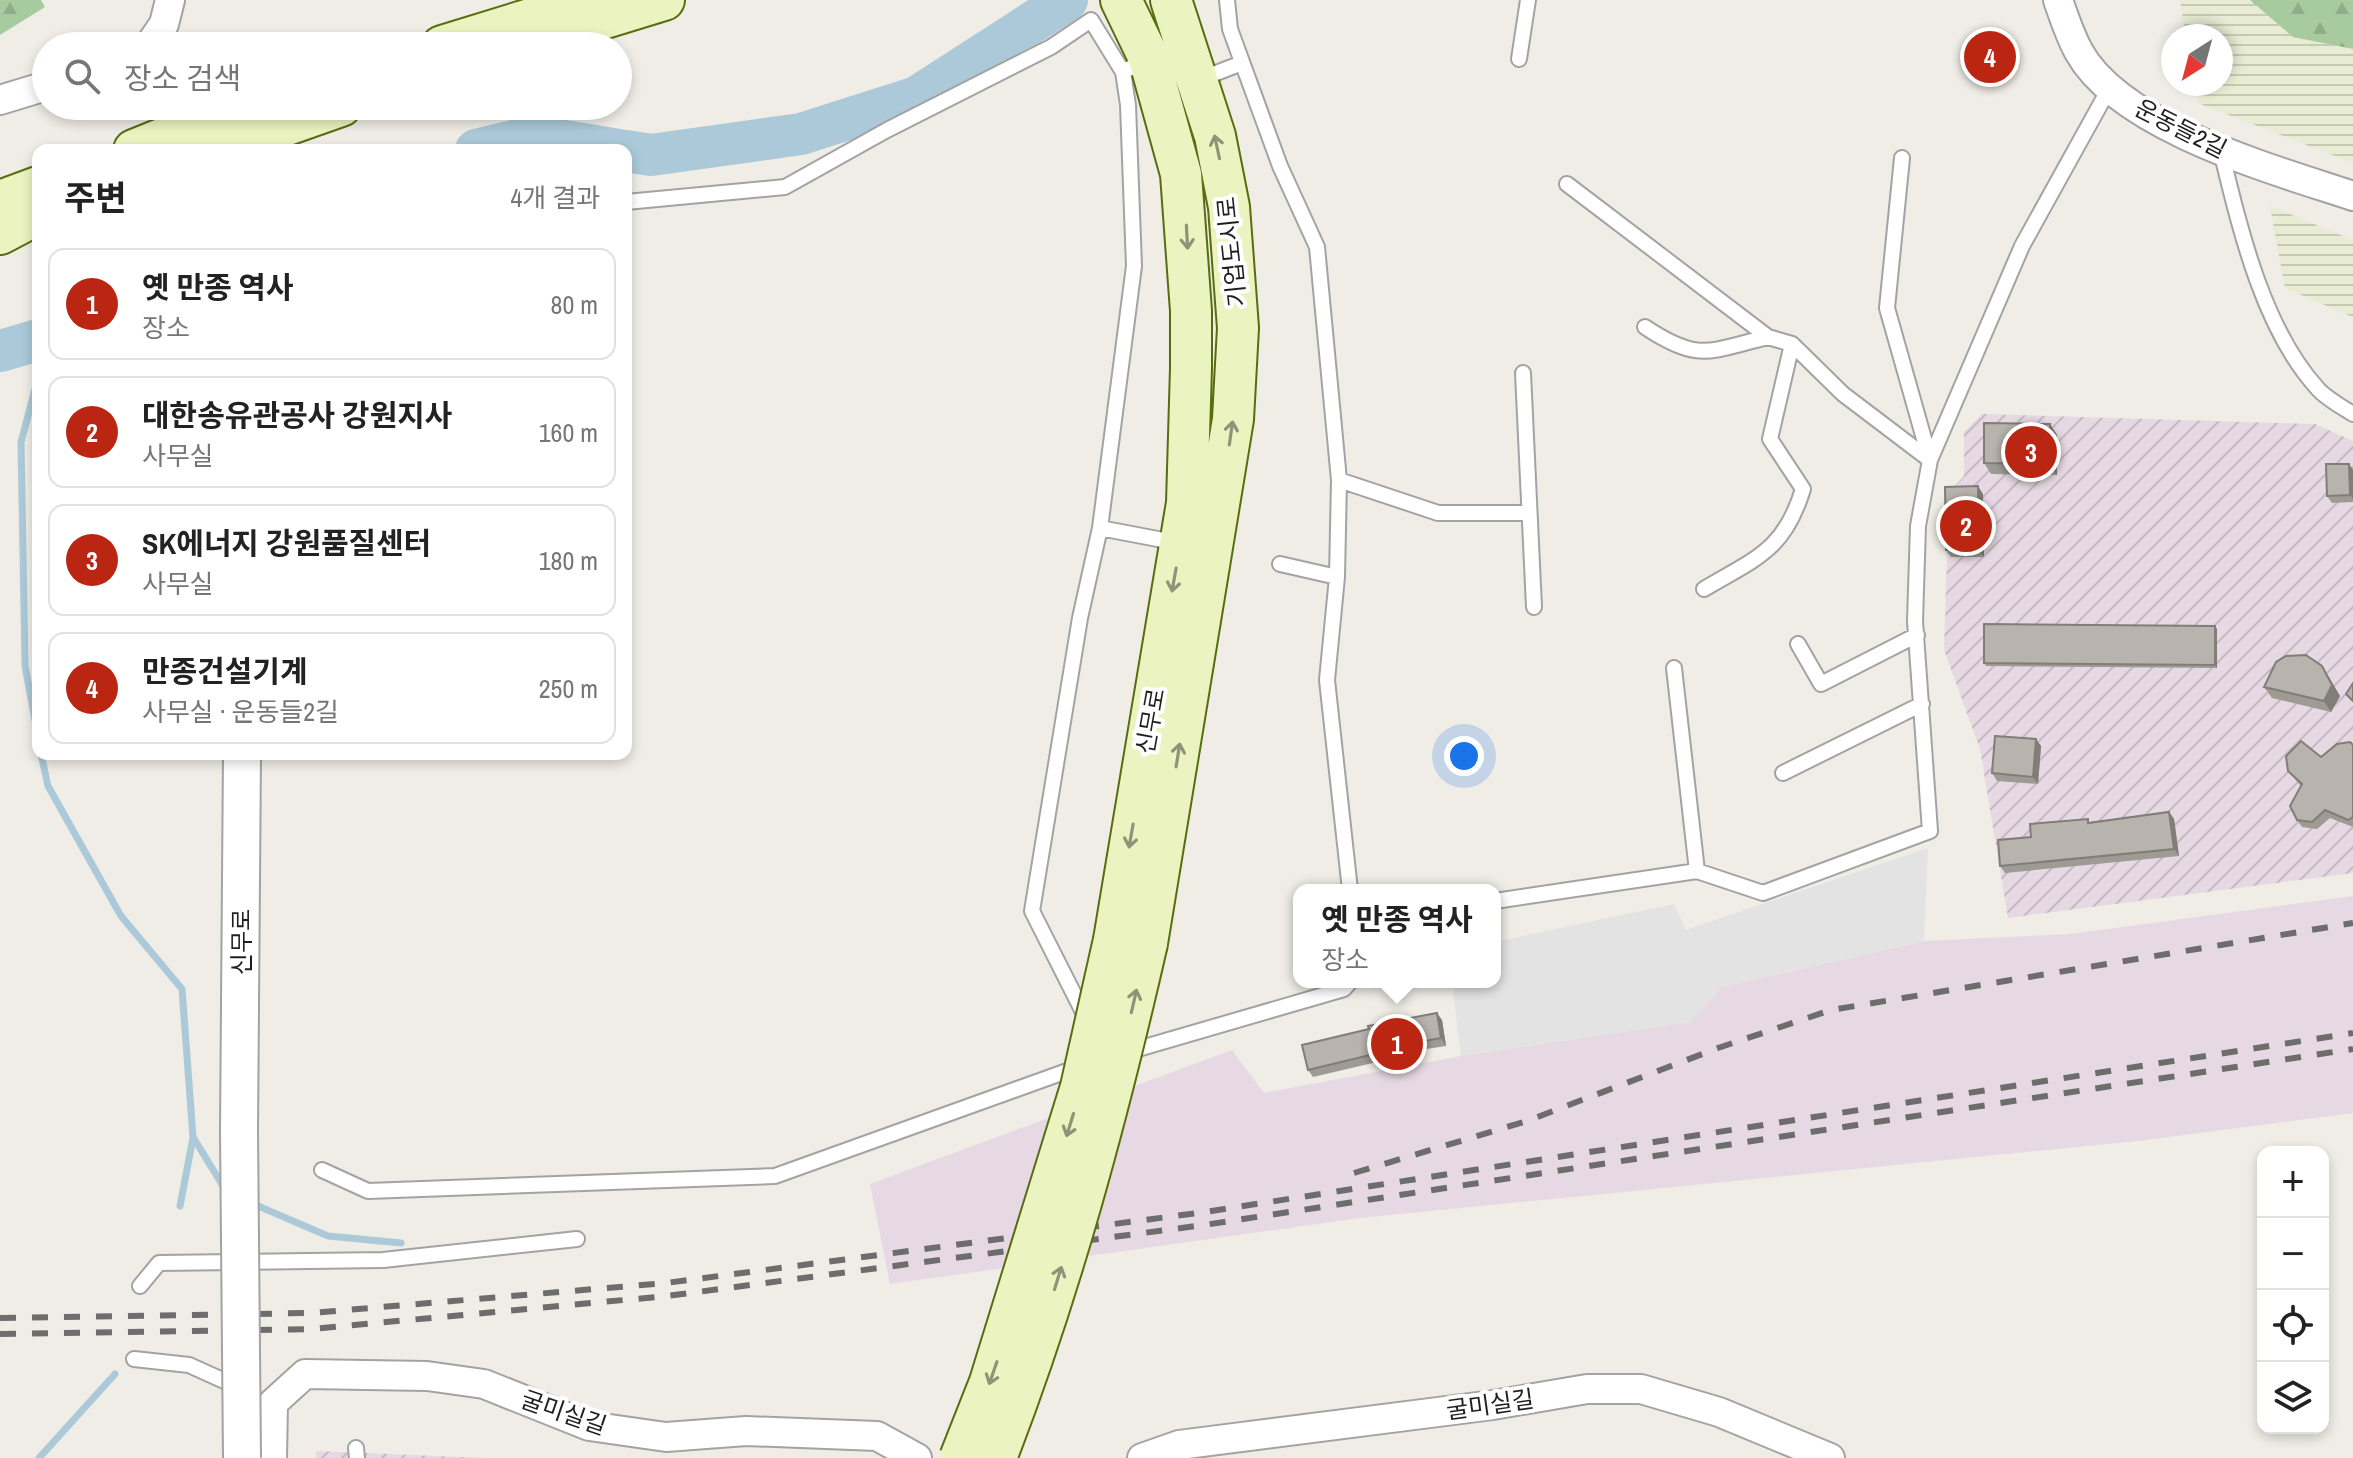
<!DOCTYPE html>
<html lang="ko">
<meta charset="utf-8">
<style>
body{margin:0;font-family:"Archivo Narrow","Noto Sans KR",sans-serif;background:#f6f6f6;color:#222}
.controls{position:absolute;right:24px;bottom:24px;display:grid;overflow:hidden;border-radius:16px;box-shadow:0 4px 12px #0003}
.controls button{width:72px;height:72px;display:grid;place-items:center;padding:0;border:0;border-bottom:2px solid #e0e0e0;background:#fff;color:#222;font:40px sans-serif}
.compass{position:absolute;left:2161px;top:24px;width:72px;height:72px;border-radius:50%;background:#fff;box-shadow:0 4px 12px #0003;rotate:216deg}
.you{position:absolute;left:1464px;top:756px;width:28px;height:28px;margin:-20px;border:6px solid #fff;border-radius:50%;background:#1a73e8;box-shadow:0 0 0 12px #1a73e833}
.badge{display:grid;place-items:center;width:52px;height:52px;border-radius:50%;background:#bb2613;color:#fff;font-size:26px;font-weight:700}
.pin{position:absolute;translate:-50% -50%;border:4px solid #fff;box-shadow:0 2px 8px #0006}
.popup{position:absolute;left:1293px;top:884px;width:208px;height:104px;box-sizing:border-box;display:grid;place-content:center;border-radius:16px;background:#fff;filter:drop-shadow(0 2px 6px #0005);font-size:26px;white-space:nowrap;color:#767676}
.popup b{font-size:30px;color:#222}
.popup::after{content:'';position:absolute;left:50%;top:100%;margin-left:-16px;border:16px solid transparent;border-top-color:#fff}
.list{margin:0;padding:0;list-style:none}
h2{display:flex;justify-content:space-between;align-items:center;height:104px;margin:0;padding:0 32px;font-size:34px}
h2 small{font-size:26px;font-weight:400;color:#767676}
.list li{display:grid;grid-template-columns:52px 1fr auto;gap:24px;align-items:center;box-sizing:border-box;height:112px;margin:0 16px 16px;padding:0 16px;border:2px solid #e0e0e0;border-radius:16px}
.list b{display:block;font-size:30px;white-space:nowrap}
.list p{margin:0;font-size:26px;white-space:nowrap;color:#767676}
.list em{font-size:26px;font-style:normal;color:#767676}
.icon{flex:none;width:44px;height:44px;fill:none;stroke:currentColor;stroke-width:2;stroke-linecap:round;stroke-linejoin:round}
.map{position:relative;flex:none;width:2353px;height:1458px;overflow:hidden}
.search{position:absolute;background:#fff;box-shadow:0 4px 12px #0003;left:32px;top:32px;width:600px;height:88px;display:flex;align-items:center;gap:20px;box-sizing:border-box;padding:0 28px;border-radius:44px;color:#767676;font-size:30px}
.panel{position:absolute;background:#fff;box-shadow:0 4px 12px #0003;left:32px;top:144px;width:600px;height:616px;border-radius:16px}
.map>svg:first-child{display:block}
.industrial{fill:url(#industrial-furrows)}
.railway{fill:#e7d9e3}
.farmland{fill:url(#farmland-rules)}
.forest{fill:url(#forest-firs)}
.parking{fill:#e3e3e3}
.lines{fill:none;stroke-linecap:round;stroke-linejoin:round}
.stream{stroke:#abc9d8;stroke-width:7}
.river{stroke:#abc9d8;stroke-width:42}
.service-casing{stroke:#a3a3a3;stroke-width:18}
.minor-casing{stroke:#a3a3a3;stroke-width:32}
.tertiary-casing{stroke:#a3a3a3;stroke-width:40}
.secondary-casing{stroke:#586d10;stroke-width:44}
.service{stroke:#fff;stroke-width:14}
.minor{stroke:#fff;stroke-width:28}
.tertiary{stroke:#fff;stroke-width:36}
.secondary{stroke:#ebf4c0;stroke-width:40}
.rail{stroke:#6d6d6d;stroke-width:6;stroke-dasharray:16 16;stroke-linecap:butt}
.tertiary-bridge-casing{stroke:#a3a3a3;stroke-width:40;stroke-linecap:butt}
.secondary-bridge-casing{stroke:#586d10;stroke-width:44;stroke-linecap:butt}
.tertiary-bridge{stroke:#fff;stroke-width:36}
.secondary-bridge{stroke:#ebf4c0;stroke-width:40}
.wall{fill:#9e9a94}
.shaded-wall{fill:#817d78}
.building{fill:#b8b3ac;stroke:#817d78;stroke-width:2}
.oneway{stroke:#8f9478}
.labels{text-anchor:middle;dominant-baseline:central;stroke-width:8;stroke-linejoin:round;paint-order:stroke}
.street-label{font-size:24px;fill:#1f1f1f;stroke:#fff}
</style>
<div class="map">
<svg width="2353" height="1458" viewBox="0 0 2353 1458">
<defs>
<pattern id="industrial-furrows" width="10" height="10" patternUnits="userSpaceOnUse" patternTransform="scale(2)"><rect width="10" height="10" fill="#e7d9e3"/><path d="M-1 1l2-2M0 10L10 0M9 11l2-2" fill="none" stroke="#c6bac2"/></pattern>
<pattern id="farmland-rules" width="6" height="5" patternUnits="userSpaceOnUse" patternTransform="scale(2)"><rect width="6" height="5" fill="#e7ecd3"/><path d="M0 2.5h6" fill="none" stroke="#c6cab5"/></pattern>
<pattern id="forest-firs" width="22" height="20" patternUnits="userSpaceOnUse" patternTransform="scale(2)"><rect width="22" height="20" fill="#a7ca9f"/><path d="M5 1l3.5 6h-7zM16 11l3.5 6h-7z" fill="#8fad88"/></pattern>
</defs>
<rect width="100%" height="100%" fill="#efede6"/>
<path class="industrial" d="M1982,414l333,10 38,17v432l-345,45 -28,-169 -36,-99 5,-158 15,-16v-44z
M316,1451l170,7h-170z"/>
<path class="railway" d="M2353,896v217l-215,28 -778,77 -470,66 -20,-100 362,-134 32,43 197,-37 228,-34 33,-35 202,-46 146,-7z"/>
<path class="farmland" d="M2180,0h70l43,37 60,12v114l-155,-60 -3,-19h26v-48h-35z
M2270,206l83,34v77l-68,-29z"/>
<path class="forest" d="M0,0h41l4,7 -45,28z
M2250,0h103v49l-60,-12z"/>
<path class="parking" d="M1928,848l-4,93 -202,46 -32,35 -229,34 -9,-74h43v-40l179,-38 12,26z"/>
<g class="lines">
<path class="stream" d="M38,378l-17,64 4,224 13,70
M41,754l7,32 73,130 61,73 11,148 33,54
M251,1203l77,33 73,7
M180,1206l13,-68
M39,1458l76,-84"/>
<path class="river" d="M476,150l58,-14 85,14
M626,151l25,4 150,-21 116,-37 150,-97
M0,351l38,-11"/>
<g class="service-casing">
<path id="service" d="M1227,0l3,29 50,137 37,81 22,233 -2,97 -10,103 23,210
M1519,59l9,-59
M1198,80l44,-17
M2221,151c19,78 42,178 97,238 9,10 24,18 35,25
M1902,158l-15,150 43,152
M1567,184l201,153 24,7 51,50 87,66
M626,202l159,-15 102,-57 164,-83 40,-27 32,52
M1645,327c54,36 64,24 123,10
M1523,373l11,234
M1339,480l99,33h91
M1100,528l63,12
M1280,564l57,13
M1704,589c52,-31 80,-38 99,-100l-33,-50 22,-95
M1798,644l23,40 96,-49
M1674,668l23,203 66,22 167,-62 -15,-210 3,-95 12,-66 92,-214 88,-159
M1783,773l139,-69
M1495,901l202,-30
M1087,1020l-55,-109 48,-293 20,-90 34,-262 -6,-161 -5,-33 22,-12
M1124,1053l220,-64 6,-7
M322,1170l46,21 407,-15 306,-110
M140,1286l19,-23 224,-3 194,-21
M134,1359l55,6 51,23
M356,1448l1,10"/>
</g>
<g class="minor-casing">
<path id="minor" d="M2058,0c6,17 12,36 21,52 42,76 196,118 274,144
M149,46l15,-22 6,-24
M0,100l46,-14
M272,1458l1,-55 32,-29 122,2 57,8 105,42 77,11 80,-6 131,5 40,22
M1142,1458l37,-13 314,-40 94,-16h54l78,23 111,46"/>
</g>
<g class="tertiary-casing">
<path id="tertiary" d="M239,1131l3,-377"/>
</g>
<g class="secondary-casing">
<path id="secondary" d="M563,31l101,-31
M442,46l150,-46
M134,150l109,-44
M216,150l125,-44
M0,201l38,-14
M0,234l38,-20
M1114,940l73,-437 4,-135v-57l-10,-137 -32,-116 -28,-58
M1147,943l86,-524 5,-91 -9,-121 -14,-71 -44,-136"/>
</g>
<use href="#service" class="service"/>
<use href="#minor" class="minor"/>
<use href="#tertiary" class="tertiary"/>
<use href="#secondary" class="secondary"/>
<path class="rail" d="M1354,1173l173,-52 191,-73 113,-38 522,-87
M0,1318l311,-5 355,-30 539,-71 1148,-179
M0,1334l312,-5 355,-33 537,-71 1149,-176"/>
<g class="tertiary-bridge-casing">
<path id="tertiary-bridge" d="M239,1131l3,327"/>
</g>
<g class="secondary-bridge-casing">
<path id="secondary-bridge" d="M960,1458l30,-76 91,-295 33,-147
M996,1458c65,-168 111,-340 151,-515"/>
</g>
<use href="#tertiary-bridge" class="tertiary-bridge"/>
<use href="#secondary-bridge" class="secondary-bridge"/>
</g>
<path class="wall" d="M2050,424l7,11v40l-66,-1 -7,-11z
M2349,464l4,6v32l-21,1 -5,-7z
M1983,494l1,63h-33l-5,-7z
M2217,629v39l-231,-2 -2,-3z
M2329,677l11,19 -9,16 -59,-14 -8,-11z
M2036,739l5,7 -3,38 -41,-3 -5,-8z
M2353,745v82l-23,-9 -13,11 -15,-2 -5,-7 4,-34 -13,-15 33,-14z
M2169,812l5,7 5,37 -174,17 -5,-7 90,-44z
M1442,1020l4,26 -33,5 2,8 -36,6 -2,-3 -64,15 -5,-7z"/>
<path class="shaded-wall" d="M2050,424l7,11v40l-8,-11z
M2349,464l4,6v29l-3,-4z
M1978,486l5,8 1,63 -5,-7z
M2215,626l2,3v39l-2,-3z
M2322,666l18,30 -9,16 -7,-11z
M2036,739l5,7 -3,38 -5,-7z
M2169,812l5,7 5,37 -5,-7z
M1437,1013l5,7 4,26 -5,-8z
M1408,1044l5,7 2,8 -5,-7z"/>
<path class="building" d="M1984,423l66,1 -1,40 -65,-1z
M2326,464h23l1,31 -23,1z
M1978,486l1,64h-33l-1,-63z
M1984,624l231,2v39l-231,-2z
M2306,655l16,11 10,19 -8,16 -60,-14 12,-25 10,-6z
M2353,683v18l-7,-7z
M1995,736l41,3 -3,38 -41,-4z
M2301,741l20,16 16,-13 13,-2 3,3v72l-5,3 -23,-10 -13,12 -15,-2 -7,-14 12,-22 -14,-13 -2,-15z
M2169,812l5,37 -174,17 -2,-26 33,-3 -1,-13 58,-5v4z
M1437,1013l4,25 -33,6 2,8 -36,6v-4l-66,16 -6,-25 67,-16 -1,-3z"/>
<defs><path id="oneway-shaft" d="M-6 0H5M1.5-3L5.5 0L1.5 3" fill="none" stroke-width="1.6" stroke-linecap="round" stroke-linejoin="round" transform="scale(2)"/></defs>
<g class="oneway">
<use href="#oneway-shaft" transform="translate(1217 147) rotate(-102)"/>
<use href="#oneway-shaft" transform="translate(1187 237) rotate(87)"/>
<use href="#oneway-shaft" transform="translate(1231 433) rotate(-82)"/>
<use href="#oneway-shaft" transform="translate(1174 580) rotate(100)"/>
<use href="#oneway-shaft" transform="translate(1178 755) rotate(-81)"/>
<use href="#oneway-shaft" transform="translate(1131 836) rotate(100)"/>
<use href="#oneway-shaft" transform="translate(1134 1001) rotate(-77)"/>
<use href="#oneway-shaft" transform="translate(1070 1125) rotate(107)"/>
<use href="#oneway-shaft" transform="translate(1058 1278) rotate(-73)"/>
<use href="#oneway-shaft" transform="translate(993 1373) rotate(109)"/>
</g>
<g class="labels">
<g class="street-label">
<text transform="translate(2181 128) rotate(27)">운동들2길</text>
<text transform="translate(1231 252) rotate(-96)">기업도시로</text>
<text transform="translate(1150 721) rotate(-80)">신무로</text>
<text transform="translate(241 942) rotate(-90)">신무로</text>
<text transform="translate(1490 1404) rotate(-8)">굴미실길</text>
<text transform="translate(564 1412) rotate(19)">굴미실길</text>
</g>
</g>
</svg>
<div class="controls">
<button>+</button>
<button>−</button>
<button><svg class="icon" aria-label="locate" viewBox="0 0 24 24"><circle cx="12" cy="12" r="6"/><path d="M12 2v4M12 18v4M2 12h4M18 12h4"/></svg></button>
<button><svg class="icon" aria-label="layers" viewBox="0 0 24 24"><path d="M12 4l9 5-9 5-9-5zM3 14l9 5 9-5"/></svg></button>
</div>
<svg class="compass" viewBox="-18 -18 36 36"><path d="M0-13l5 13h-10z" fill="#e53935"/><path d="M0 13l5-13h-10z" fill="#767676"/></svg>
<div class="you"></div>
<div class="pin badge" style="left:1397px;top:1044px">1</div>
<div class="popup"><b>옛 만종 역사</b>장소</div>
<div class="pin badge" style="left:1966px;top:526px">2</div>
<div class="pin badge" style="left:2031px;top:452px">3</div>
<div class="pin badge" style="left:1990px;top:57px">4</div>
<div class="search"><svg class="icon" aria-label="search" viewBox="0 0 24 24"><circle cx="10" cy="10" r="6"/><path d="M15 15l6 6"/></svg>장소 검색</div>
<section class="panel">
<h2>주변<small>4개 결과</small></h2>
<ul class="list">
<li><span class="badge">1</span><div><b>옛 만종 역사</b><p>장소</p></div><em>80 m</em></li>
<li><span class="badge">2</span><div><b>대한송유관공사 강원지사</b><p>사무실</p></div><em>160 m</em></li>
<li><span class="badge">3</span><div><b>SK에너지 강원품질센터</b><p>사무실</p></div><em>180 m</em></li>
<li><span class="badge">4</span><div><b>만종건설기계</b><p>사무실 · 운동들2길</p></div><em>250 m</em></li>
</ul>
</section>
</div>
